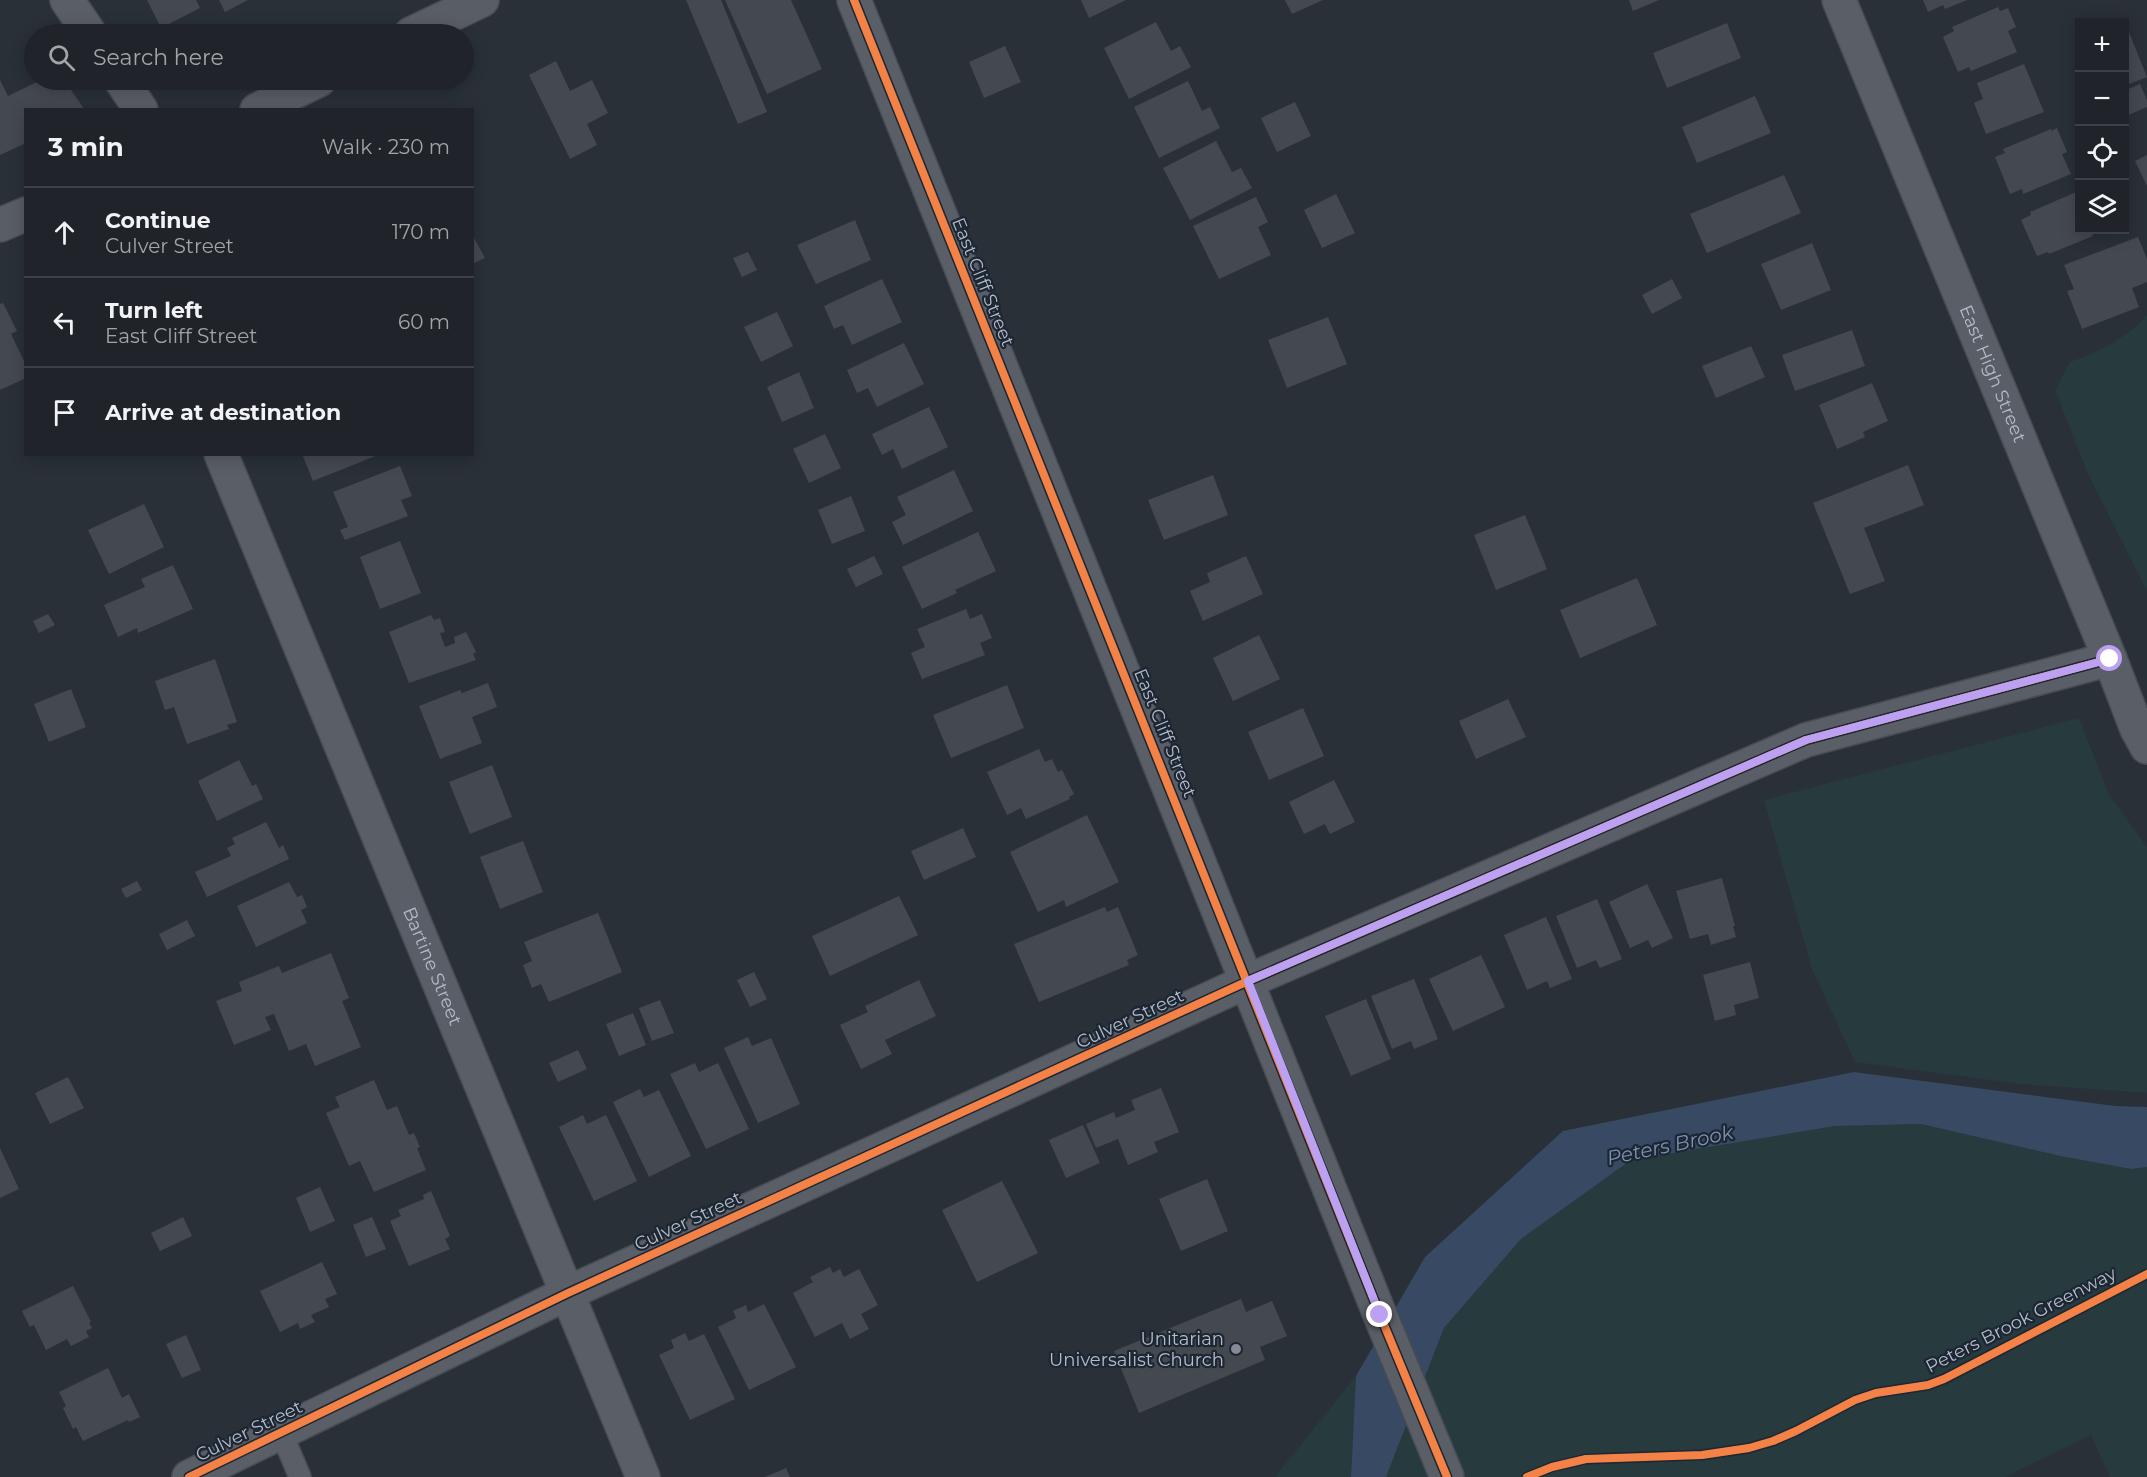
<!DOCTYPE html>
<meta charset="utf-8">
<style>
body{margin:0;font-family:Montserrat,sans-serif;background:#282c32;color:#f1f3f6}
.controls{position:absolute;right:18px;top:18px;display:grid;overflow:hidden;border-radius:0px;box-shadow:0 3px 15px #0003}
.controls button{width:54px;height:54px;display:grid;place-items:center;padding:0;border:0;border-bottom:2px solid #3d4147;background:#20242a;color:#f1f3f6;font:30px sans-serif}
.stop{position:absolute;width:18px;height:18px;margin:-14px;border:4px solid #bca0f2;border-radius:50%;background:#fff}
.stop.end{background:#bca0f2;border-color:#fff;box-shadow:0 2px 6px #0008}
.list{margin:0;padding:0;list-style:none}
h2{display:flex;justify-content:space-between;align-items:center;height:78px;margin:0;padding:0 24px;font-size:26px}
h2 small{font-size:20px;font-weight:400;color:#a2a4a8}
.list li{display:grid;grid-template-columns:39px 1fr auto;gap:18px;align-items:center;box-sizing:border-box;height:90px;padding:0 24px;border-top:2px solid #3d4147}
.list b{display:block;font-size:22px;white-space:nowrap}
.list p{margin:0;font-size:20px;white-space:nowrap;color:#a2a4a8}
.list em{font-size:20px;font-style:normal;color:#a2a4a8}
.icon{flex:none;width:33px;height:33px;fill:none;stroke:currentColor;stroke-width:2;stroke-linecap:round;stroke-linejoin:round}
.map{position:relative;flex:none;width:2147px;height:1477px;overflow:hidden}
.search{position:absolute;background:#20242a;box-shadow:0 3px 15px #0003;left:24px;top:24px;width:450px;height:66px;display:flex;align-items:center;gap:15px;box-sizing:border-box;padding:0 21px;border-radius:33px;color:#a2a4a8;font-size:22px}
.panel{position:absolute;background:#20242a;box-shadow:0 3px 15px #0003;left:24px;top:108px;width:450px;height:348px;border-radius:0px}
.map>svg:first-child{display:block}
.green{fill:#273a3e}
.water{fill:#384963}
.building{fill:#444950}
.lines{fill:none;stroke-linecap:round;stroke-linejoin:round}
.lane-casing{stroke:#484c53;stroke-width:24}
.street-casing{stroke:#484c53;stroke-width:36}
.secondary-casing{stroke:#484c53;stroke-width:36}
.lane{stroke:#5a5e66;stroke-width:21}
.street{stroke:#5a5e66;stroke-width:33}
.secondary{stroke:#595d64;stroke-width:33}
.cycleway-casing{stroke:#1d2633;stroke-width:11}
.cycleway{stroke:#f48246;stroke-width:8}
.route{stroke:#bca0f2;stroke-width:8}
.poi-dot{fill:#848b96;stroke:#1d2633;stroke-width:2}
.labels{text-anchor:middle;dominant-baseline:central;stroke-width:4.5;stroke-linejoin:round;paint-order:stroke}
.street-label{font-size:18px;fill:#b4bcc9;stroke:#1d2633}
.poi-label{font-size:18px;fill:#b4bcc9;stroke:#1d2633;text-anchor:end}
.water-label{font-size:20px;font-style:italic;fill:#7c92b1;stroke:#1d2633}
</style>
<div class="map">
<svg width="2147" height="1477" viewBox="0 0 2147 1477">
<rect width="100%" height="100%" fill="#2a3038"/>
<path class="green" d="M2147,315v276l-59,-117 -33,-84 15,-28c29,-10 57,-24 77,-47z
M2079,718l30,77 38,52v246l-127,-9 -165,-22 -43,-93 -48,-169z
M1921,1124l139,32 71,13 16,-2v310h-37l-19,-42 -86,42h-619l58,-149 77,-89 110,-79 204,-34z
M1356,1376l-5,101h-76z"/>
<path class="water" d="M1854,1072l261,34 32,1v60l-16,2 -71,-13 -139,-32 -86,2 -204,34 -110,79 -77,89 -58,149h-35l5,-101 69,-119 138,-126z"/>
<path class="building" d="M147,0h49l4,8 -39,20z
M219,0h29l-23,12z
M686,0h35l46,112 -29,12z
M725,0h66l31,69 -55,25z
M1081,0h45l-37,18z
M1285,0h38l-31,14z
M1629,0h30l-26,11z
M1923,0h44l-22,9 -2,-4 -15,7z
M1998,7l2,4 8,-3 8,19 -8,4 9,21 -46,19 -2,-4 -11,5 -15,-35 11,-6 -2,-4z
M1156,22l15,29 9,-5 11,21 -62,32 -25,-51z
M1727,23l14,35 -74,30 -14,-35z
M2127,27l20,50 -23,9v-58z
M1005,46l16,36 -37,16 -15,-36z
M556,61l14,30 22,-11 16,33 -21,11 10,21 -27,14 -41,-84z
M2024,64l20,48 -58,22 -12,-31 9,-4 -6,-16z
M0,80l8,16 33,-16h23l21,30h-59v33l-26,12z
M1188,81l14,30 8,-4 10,21 -61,30 -25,-51z
M2140,84l7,16v7l-23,10v-26z
M1755,96l16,37 -74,30 -15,-36z
M1295,102l16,34 -34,16 -16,-34z
M2057,128l10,24 -5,2 9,20 -48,20 -1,-5 -12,5 -15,-37 10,-4 -2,-4 48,-20v2z
M1216,141l16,31 9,-4 11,20 -62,32 -27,-52z
M2147,155v31l-12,-25z
M1784,175l17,38 -94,40 -17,-39z
M2076,192l2,5 2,-1v34h11l2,6 -44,18 -1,-2 -11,4 -16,-36 10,-5 -1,-3z
M1336,194l19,39 -33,15 -18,-38z
M1256,197l12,25 -10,5 13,28 -52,24 -26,-53z
M855,220l16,40 -55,24 -19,-39z
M472,234l13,24 -13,6z
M2138,237l9,22v23l-15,6 7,19 -57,22 -15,-38 7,-2 -10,-24z
M1812,243l19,47 -50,20 -20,-46z
M748,252l9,18 -15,7 -9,-19z
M882,279l20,43 -50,23 -9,-20 -9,4 -10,-23z
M1672,279l10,19 -30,16 -10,-19z
M3,303l14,28 -6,3 15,31v13l-26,12v-86z
M777,312l16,34 -32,16 -17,-35z
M1328,317l19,47 -60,24 -19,-48z
M1852,330l13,36 -70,25 -13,-36z
M904,343l20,41 -47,23 -9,-19 -11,5 -10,-23z
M1751,346l14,31 -49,21 -14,-32z
M799,372l15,36 -32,14 -15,-35z
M1872,383l16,38 -25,11 2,5 -28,12 -18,-44z
M929,407l19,40 -46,22 -9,-20 -11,6 -10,-21z
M825,434l16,34 -32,15 -16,-34z
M302,454h76v1l-65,26z
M1908,465l16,40 -60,23 21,53 -35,13 -37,-91z
M400,466l12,30 -11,4 7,16 -63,24 -5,-10 8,-3 -15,-35z
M954,470l19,41 -70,34 -11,-23 14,-7 -9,-18z
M1213,475l15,40 -64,25 -16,-40z
M851,496l14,35 -33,13 -14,-34z
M144,504l20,43 -55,27 -21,-44z
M1525,515l22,54 -51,21 -22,-55z
M978,532l18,39 -41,19 2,3 -35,16 -20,-42z
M400,541l21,52 -41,16 -20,-52z
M874,556l9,18 -27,13 -9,-18z
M1246,556l17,38 -60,27 -13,-30 20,-9 -3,-9z
M173,565l20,44 -55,24 -1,-5 -19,9 -14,-32 41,-18 -4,-8z
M1637,578l20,47 -77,33 -20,-48z
M966,609l4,10 12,-5 10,24 -12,5 5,12 -63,24 -11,-26 14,-6 -8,-18z
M48,614l7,11 -16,8 -6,-12z
M431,615l3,5 6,-2 5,14 -5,1 5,14 10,-4 -1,-6 12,-5 10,20 -3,2 3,6 -67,23 -20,-51z
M1259,635l21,44 -47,22 -20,-43z
M215,659l22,63 -10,3 2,4 -42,15 -13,-37 -9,3 -10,-29z
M488,683l9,24 -25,10 10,26 -42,16 -21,-53 41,-16 2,3z
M1007,685l17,43 -73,30 -18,-43z
M71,689l15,38 -37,15 -15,-38z
M1508,699l18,38 -50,22 -17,-38z
M1303,708l21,48 -55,24 -21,-48z
M1039,749l6,13 7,-3 6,13 4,-2 12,24 -5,3 1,2 -44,20 -5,-11 -14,7 -20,-43z
M239,760l13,26 4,-2 7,15 -46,22 -19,-40z
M492,765l20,52 -42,17 -21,-52z
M1334,780l21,42 -25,12 -5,-10 -21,10 -15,-32z
M1087,815l32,67 -53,25 -2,-7 -26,12 -28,-60z
M266,822l13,26 4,-3 6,14 -82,38 -12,-25 36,-16 -4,-8 8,-4 -3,-6z
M963,828l13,29 -52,23 -13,-29z
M523,841l20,51 -43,17 -20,-52z
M1722,878l13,48h-2l3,11 -25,8 -3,-11 -18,5 -14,-48z
M137,881l5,9 -16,8 -5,-9z
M289,882l8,15 5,-2 5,12 -6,3 6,13 -51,24 -19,-41z
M1647,884l26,54 -21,10 -4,-8 -18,8 -21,-46z
M899,896l19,39 -88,41 -18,-40z
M1597,899l25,60 -22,9 -4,-8 -19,8 -21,-52z
M1105,907l2,5 11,-5 20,48 -11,5 2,5 -90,37 -25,-58z
M598,913l24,59 -73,30 -8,-18 -9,4 -9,-23 9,-4 -8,-19z
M1546,917l26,62 -22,9 -3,-7 -20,9 -23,-55z
M187,920l8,16 -28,14 -8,-16z
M331,953l18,45 -7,3 19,46 -46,19 -9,-22 -17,7 -15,-37 -9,3 6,13 -37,15 -18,-44 26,-10 -3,-9 40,-16 3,7z
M1481,955l24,52 -52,24 -24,-52z
M1750,962l9,36 -25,7 2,10 -21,6 -12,-46z
M754,972l13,27 -17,8 -13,-27z
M1414,979l24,60 -24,10 -3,-8 -19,8 -21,-53z
M919,980l17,36 -51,24 7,14 -31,15 -21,-44 28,-13 -3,-6z
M1366,999l25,60 -40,17 -26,-60z
M660,1000l14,33 -22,8 -13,-33z
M633,1013l13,32 -27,11 -13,-32z
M748,1037l4,9 19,-8 29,66 -42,19 -34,-75z
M578,1050l9,19 -29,13 -9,-19z
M695,1063l4,9 19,-9 31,66 -43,20 -36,-75z
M68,1077l16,31 -34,16 -15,-31z
M374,1080l13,30 10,-4 12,29 5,-2 6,14 -3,1 9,22 -52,22 -14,-31 -11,5 -23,-53 14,-6 -5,-10z
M1161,1088l18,44 -25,10 4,10 -30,13 -10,-26 -22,9 -10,-24 28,-12 2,6 19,-8 -4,-10z
M640,1089l4,8 15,-7 32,66 -42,21 -36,-75z
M583,1115l4,9 19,-9 31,66 -43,20 -35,-74z
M1083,1125l17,38 -34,15 -17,-38z
M0,1148l19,41 -19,9z
M1207,1179l21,52 -47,20 -22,-52z
M1002,1181l36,72 -61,29 -35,-72z
M320,1187l15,34 -25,11 -14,-34z
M431,1191l19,45 -5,3 5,10 -41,17 -19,-45 11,-5 -3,-6 26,-11 -1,-4z
M183,1217l9,19 -32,15 -9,-18z
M372,1217l14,32 -20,8 -13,-32z
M322,1262l15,32 -12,5 4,8 -18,8 4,7 -15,7 -2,-6 -18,9 -20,-41z
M830,1267l3,6 7,-4 4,8 15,-8 19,36 -17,9 8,15 -19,10 -8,-16 -27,14 -22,-44 20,-11 -3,-5z
M73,1286l18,36 -2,1 3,5 -6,3 3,6 -18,9 -4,-7 -21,11 -12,-25 -4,2 -8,-16z
M1241,1299l5,13 26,-11 15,35 -27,11 5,13 -126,53 -25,-62z
M764,1304l32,63 -47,23 -31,-63 18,-9 -3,-7 13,-6 2,7z
M685,1333l4,8 15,-7 31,65 -45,21 -31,-65 15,-7 -3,-8z
M186,1335l15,35 -19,8 -16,-34z
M108,1368l14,30 7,-4 11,23 -11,5 -1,-2 -45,21 -7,-14 -3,2 -10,-21 3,-2 -7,-14z
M786,1468l4,9h-25z"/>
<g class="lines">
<g class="lane-casing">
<path id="lane" d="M281,1432l19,45"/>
</g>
<g class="street-casing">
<g id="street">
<path d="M67,0l23,34"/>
<path d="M854,0l526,1315 67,162"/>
<path id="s1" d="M1839,0l271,659 27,70 10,18"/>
<path d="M121,80l20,30"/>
<path id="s2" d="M221,454l422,1023"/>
<path d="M189,1477l379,-184 680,-312 558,-241 304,-81"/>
</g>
</g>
<g class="secondary-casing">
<path id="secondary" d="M411,34l71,-34
M257,110l62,-30
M0,225l26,-11"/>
</g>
<use href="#lane" class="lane"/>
<use href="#street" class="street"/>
<use href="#secondary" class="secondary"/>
<g class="cycleway-casing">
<path id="cycleway" d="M854,0l526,1315 67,162
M189,1477l379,-184 680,-312 558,-241 304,-81
M1527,1477l25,-10 34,-8 116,-4 47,-7 24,-7 23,-10 59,-31 21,-7 52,-8 16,-6 203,-105"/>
</g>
<use href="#cycleway" class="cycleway"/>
</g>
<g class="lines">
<path class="route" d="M1380,1315l-132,-334 558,-241 304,-81"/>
</g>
<circle class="poi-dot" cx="1236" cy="1349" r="6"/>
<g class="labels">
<g class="street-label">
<text transform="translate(983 282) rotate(68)">East Cliff Street</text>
<text stroke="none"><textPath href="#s1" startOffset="404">East High Street</textPath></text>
<text transform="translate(1165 733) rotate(68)">East Cliff Street</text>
<text stroke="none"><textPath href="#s2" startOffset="554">Bartine Street</textPath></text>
<text transform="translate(1130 1019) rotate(-25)">Culver Street</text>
<text transform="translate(688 1221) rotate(-25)">Culver Street</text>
<text transform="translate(2021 1320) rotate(-27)">Peters Brook Greenway</text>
<text transform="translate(249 1431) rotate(-26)">Culver Street</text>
</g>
<g class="poi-label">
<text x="1224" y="1339">Unitarian<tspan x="1224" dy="21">Universalist Church</tspan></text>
</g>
<g class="water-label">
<text transform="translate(1670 1145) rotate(-12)">Peters Brook</text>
</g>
</g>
</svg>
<div class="controls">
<button>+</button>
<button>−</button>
<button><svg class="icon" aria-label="locate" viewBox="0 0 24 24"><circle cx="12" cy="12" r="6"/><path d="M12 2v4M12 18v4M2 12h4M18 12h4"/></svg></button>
<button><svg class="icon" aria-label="layers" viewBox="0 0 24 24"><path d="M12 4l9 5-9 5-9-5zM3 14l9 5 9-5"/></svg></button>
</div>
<div class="stop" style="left:2110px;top:659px"></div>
<div class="stop end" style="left:1380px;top:1315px"></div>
<div class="search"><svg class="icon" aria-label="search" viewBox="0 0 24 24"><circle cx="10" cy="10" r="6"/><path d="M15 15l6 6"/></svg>Search here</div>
<section class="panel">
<h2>3 min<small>Walk · 230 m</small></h2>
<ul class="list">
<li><svg class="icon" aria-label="ahead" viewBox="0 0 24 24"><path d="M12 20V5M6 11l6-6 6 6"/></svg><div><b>Continue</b><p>Culver Street</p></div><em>170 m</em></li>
<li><svg class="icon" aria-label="left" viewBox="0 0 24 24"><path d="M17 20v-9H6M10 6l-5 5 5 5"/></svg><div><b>Turn left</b><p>East Cliff Street</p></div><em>60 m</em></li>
<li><svg class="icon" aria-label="arrive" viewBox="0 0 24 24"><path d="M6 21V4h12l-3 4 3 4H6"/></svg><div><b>Arrive at destination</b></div></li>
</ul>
</section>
</div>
